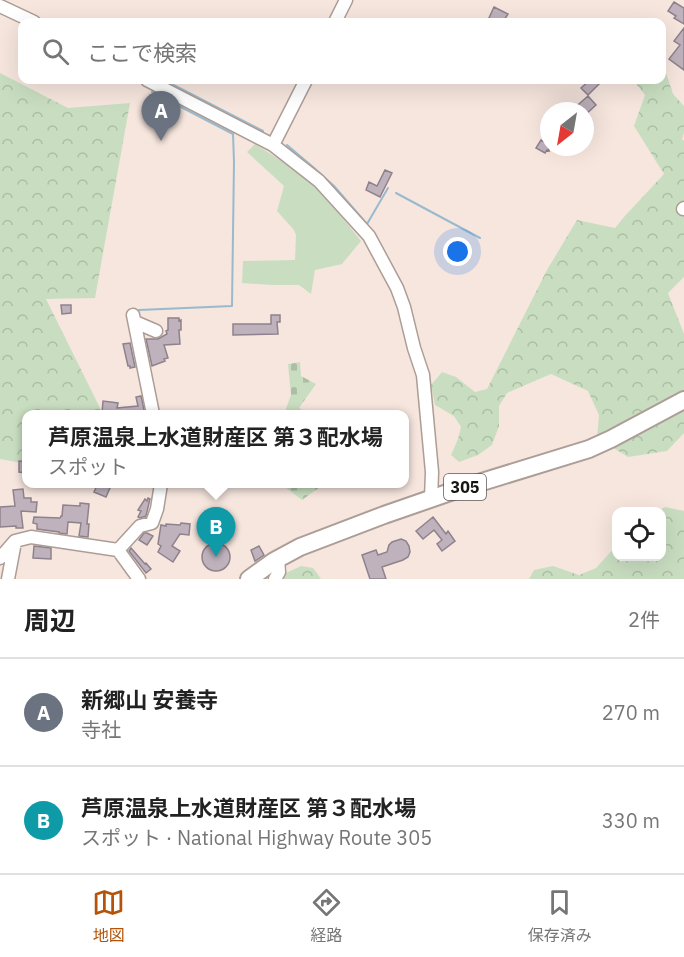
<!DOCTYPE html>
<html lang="ja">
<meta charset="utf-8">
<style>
body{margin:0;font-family:"IBM Plex Sans","Noto Sans JP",sans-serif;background:#f2f2f2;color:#222}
.controls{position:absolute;right:18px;bottom:18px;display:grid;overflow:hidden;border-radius:12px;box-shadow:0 6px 24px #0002}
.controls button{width:54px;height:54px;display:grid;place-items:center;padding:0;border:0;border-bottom:2px solid #e0e0e0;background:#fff;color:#222;font:30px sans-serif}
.compass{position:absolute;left:540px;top:102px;width:54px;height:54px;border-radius:50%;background:#fff;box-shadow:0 6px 24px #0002;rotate:211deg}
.you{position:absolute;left:458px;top:252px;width:21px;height:21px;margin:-15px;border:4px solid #fff;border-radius:50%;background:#1a73e8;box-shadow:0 0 0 9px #1a73e833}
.badge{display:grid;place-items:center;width:39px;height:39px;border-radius:50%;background:#b45309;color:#fff;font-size:20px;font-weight:700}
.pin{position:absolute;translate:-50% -50px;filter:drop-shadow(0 2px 3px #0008)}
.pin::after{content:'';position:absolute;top:32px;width:21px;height:18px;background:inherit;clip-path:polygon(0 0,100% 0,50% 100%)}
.popup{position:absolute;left:22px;top:410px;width:387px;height:78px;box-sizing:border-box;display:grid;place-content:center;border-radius:12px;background:#fff;filter:drop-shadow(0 2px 4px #0005);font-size:20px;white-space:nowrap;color:#767676}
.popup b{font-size:22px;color:#222}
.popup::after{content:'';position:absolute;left:50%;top:100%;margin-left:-12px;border:12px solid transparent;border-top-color:#fff}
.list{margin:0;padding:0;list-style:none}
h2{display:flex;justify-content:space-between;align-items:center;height:78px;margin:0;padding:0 24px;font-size:26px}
h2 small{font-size:20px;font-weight:400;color:#767676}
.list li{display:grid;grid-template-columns:39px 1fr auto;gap:18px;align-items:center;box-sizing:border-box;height:108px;padding:0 24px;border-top:2px solid #e0e0e0}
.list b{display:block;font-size:22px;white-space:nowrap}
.list p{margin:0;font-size:20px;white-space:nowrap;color:#767676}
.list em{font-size:20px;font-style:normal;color:#767676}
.icon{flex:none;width:33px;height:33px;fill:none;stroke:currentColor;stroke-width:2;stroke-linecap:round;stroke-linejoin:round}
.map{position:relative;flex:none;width:684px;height:579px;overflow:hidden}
.search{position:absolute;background:#fff;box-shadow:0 6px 24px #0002;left:18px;right:18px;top:18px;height:66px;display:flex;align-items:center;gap:15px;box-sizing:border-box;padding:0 21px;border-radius:12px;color:#767676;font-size:22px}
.sheet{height:294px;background:#fff}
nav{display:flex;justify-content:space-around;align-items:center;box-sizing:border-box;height:84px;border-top:2px solid #e0e0e0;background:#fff;font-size:16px;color:#767676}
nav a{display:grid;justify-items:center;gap:3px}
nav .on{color:#b45309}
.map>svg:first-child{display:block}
.green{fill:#c9dec1}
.forest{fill:url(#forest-crowns)}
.cemetery{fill:url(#cemetery-stones)}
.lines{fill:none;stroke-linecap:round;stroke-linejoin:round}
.stream{stroke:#99bace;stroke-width:2}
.building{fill:#bfb2bd;stroke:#8e828c;stroke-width:1.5}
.minor-casing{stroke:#ac9d96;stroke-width:15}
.highway-casing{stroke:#ac9d96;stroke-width:20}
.minor{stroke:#fff;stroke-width:12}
.highway{stroke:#fff;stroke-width:16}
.labels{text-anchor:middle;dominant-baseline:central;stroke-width:4.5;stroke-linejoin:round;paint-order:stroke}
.shield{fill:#fff;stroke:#5e5a58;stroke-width:1.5}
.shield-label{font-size:16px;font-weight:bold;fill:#191411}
</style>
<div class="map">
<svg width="684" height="579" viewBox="0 0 684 579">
<defs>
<pattern id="forest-crowns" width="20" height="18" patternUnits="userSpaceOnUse" patternTransform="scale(1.5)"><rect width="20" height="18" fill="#c9dec1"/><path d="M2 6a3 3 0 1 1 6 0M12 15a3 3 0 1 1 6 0" fill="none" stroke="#acbea5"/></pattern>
<pattern id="cemetery-stones" width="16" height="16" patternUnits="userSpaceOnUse" patternTransform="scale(1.5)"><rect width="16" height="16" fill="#c9dec1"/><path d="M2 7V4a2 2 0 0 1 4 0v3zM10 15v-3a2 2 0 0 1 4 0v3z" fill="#acbea5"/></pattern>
</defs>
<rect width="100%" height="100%" fill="#f6e6de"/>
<path class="green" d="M255,144l45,29 30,29 31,39 -19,23 -27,6 -4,24 -12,-9h-27l-30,-2 1,-22 52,-1 1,-25 -2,-5 -17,-19 7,-25 -37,-34z"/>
<path class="forest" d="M662,61l11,33 11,12v27l-2,6 2,2v136l-16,16 16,41v99l-17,18 -39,6 -31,-19 2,-23 -11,-24 -37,-17 -44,19 -8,13v20l-7,19 -14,10 -19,7 -8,-7 7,-16 3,-12 -7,-11 -19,-11 -4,-20 11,-13 14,5 19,15 12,-3 60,-119 30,-50 38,8 9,-11 40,-43 -30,-48 11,-31 -12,-15h29z
M0,73l68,35 62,-5 -35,195 -49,1 57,115h-76v50l-27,-5z
M665,507l19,4v68h-155l5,-9 19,-4 26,9 17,-7 20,-22v10h46v-44l-4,-1z
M301,566l12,2 8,11h-48z"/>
<path class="cemetery" d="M300,362l1,14 15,8 -17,24 9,6h-24l7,-19 -3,-31z
M281,484h43l-22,16z"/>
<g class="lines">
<path class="stream" d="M164,80l99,51
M287,145l26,22 21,19 33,38 21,-36
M396,193l84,45
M139,310l93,-4 2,-144 -1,-28 -81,-42"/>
</g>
<path class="building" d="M674,2l10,6v16l-10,-6 2,-2 -8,-5z
M494,7l14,7 -5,8h-6l-8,-4z
M684,28v42l-15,-11 11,-14 -6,-4z
M590,80h5l4,4 -11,11 -7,-7z
M588,96l8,9 -11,10v-4h-14z
M541,140l8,4v7l-2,-1 -2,3 -9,-5z
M385,170l7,3 -12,24 -14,-7 3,-8 8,4z
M61,305h10v8l-9,1z
M271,315h9v7h-3l1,12 -45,1v-11h38z
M168,318h11v3l2,-1v10h-2l1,14 -16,1 4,13 -4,1 1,2 -13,5 -6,-27h12l9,-5 -1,-3 2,-1z
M130,343l5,24 -5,1v-2h-2l-5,-22z
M141,396l4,18h-31l-12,-1 1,-12 15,2 -1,5 21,-2 -2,-9z
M19,461l8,1v11l-8,-1z
M98,483l12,5 -4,9 -12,-5z
M23,489l1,9h7v4h6l-1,10 -15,-1 2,17h-7v-2l-16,1v-20l15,-1 -2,-16z
M148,498l2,1 -4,17 -6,2 -2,-1 3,-6 -3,-1 7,-11 2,2z
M80,503l9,1 -2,20h2l-1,13 -9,-1 2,-13 -13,-1 -1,12 -8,-1v-1l-22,-3v-5l-4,-1 1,-6 26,1 1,-2h1l1,-11 17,1z
M433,517l13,17 2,-3 7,10 -13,10 -5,-7 5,-4 -8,-10 -11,9 -7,-8z
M181,523l9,1 -1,11 -9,-1 -8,12 8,5 -7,11 -15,-10 3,-6 -3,-2 3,-19 5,1v-2l14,1z
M144,533h3l6,3 -6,9 -8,-5z
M401,539l5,2 3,5 1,6 -2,5 -5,3 -21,7 4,12h-16l-8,-24 14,-5 2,5 9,-3 2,-7 3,-3z
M202 557a14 14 0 1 1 28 0a14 14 0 1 1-28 0Z
M34,546l17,2v11l-18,-1z
M259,546l5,9 -9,6 -4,-11z
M131,548l14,16 1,-1 5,6 -5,4 -17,-22z"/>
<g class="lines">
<g class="minor-casing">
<path id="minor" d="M0,6l34,16
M335,22l11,-22
M147,80l126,65 46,36 50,55 28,52 7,19 10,41 9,27 9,97 -1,27
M273,145l33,-65
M683,209l1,-1
M133,315l20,99
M135,322l21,9
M118,550l22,-24 12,-3 5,-14 4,-25
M0,558l15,-17 16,-4 87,13 21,29
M8,579l7,-37
M275,579l4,-7 -1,-13"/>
</g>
<g class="highway-casing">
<path id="highway" d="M249,579l25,-18 26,-14 84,-32 75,-26 130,-40 22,-10 73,-39"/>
</g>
<use href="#minor" class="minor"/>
<use href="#highway" class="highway"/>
</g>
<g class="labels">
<rect class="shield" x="444" y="474" width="42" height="26" rx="4.5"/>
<g class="shield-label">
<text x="465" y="487">305</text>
</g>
</g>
</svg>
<div class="controls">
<button><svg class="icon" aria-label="locate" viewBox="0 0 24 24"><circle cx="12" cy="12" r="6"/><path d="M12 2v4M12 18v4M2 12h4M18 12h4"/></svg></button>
</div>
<svg class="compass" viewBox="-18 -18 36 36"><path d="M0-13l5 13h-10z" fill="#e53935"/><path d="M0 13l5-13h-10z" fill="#767676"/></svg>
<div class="you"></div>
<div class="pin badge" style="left:161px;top:141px;background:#6b7280">A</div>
<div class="pin badge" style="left:216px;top:557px;background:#0f9aa8">B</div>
<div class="popup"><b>芦原温泉上水道財産区 第３配水場</b>スポット</div>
<div class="search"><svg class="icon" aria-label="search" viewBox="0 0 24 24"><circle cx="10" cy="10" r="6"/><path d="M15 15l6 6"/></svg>ここで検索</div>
</div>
<section class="sheet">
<h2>周辺<small>2件</small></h2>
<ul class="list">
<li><span class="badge" style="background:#6b7280">A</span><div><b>新郷山 安養寺</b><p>寺社</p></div><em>270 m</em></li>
<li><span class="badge" style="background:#0f9aa8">B</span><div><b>芦原温泉上水道財産区 第３配水場</b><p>スポット · National Highway Route 305</p></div><em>330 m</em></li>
</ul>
</section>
<nav>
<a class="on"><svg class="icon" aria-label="map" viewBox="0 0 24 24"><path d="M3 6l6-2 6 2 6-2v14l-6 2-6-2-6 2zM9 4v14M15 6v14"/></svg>地図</a>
<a><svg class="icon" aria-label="directions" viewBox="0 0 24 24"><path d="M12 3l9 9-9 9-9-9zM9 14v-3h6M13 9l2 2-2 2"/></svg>経路</a>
<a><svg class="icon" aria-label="saved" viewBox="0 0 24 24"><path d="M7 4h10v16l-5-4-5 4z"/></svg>保存済み</a>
</nav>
